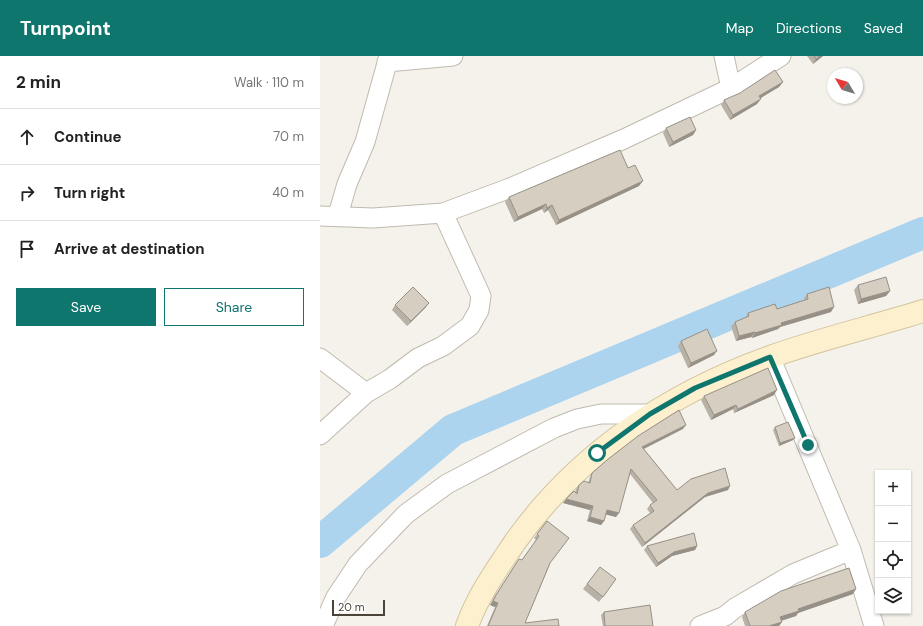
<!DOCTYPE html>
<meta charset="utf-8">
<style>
body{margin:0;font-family:"DM Sans",sans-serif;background:#f2f2f2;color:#222}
.controls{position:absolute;right:12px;bottom:12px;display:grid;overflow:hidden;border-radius:0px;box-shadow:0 1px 3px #0004}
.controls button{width:36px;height:36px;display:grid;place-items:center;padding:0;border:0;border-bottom:1px solid #e0e0e0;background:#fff;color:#222;font:20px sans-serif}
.compass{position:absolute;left:507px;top:12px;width:36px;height:36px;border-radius:50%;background:#fff;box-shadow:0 1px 3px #0004;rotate:308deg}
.scale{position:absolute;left:12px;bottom:10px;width:53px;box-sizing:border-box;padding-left:4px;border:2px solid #494339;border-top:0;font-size:11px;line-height:14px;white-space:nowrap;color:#494339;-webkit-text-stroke:3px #fff;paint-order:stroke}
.stop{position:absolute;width:12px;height:12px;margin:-9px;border:3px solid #0f766e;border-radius:50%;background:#fff}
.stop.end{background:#0f766e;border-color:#fff;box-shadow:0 1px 4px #0008}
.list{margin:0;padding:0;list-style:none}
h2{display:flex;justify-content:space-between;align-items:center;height:52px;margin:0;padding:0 16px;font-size:17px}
h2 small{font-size:13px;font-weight:400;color:#767676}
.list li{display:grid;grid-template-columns:26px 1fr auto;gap:12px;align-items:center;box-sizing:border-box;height:56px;padding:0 16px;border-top:1px solid #e0e0e0}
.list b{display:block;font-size:15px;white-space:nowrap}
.list em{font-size:13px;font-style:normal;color:#767676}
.actions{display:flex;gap:8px;padding:12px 16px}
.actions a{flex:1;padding:9px 0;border:1px solid #0f766e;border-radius:0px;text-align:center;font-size:14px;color:#0f766e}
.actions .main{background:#0f766e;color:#fff}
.icon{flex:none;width:22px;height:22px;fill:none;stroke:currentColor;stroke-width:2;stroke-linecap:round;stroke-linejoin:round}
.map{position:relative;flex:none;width:603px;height:570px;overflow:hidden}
header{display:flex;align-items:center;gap:24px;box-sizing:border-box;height:56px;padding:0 20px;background:#0f766e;color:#fff}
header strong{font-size:19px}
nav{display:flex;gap:22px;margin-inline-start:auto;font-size:14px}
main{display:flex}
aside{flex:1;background:#fff}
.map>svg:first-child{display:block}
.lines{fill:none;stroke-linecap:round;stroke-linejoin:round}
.river{stroke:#acd4ee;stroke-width:32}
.street-casing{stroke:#c0baae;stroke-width:21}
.secondary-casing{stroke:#d2c49d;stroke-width:24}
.street{stroke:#fff;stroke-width:19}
.secondary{stroke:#fcf0ce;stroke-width:22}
.wall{fill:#b8b1a6}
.shaded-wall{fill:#969087}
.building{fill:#d6cec1;stroke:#969087}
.route{stroke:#0f766e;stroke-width:5}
</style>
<header>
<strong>Turnpoint</strong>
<nav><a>Map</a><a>Directions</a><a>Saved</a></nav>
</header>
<main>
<aside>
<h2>2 min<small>Walk · 110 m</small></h2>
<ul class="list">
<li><svg class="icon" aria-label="ahead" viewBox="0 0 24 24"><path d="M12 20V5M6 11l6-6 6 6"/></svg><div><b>Continue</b></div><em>70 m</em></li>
<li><svg class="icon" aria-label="right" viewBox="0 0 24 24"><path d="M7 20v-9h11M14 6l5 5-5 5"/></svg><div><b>Turn right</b></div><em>40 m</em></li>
<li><svg class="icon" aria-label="arrive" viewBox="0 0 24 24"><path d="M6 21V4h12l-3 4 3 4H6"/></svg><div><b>Arrive at destination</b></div></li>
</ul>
<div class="actions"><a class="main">Save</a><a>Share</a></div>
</aside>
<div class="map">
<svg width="603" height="570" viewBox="0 0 603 570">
<rect width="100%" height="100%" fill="#f5f2ec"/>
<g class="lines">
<path class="river" d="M0,486l133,-112 470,-197"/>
<g class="street-casing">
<path id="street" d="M404,0l7,32
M67,6l66,-6
M18,159l9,-31 18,-42 24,-86
M0,160l53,2 70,-5 67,-25 114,-49 107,-51 50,-32
M450,301l81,193 23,76
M0,302l46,35
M0,379l46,-42 24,-14 28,-21 25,-12 27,-20 9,-16 2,-14 -38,-83
M3,570l13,-29 22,-33 48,-50 41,-30 107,-56 23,-9 24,-5h48
M380,570l25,-10 10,-8 58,-34 58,-24"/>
</g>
<g class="secondary-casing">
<path id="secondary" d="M147,570c11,-31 30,-57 48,-84 62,-88 154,-149 255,-185 50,-18 102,-30 153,-46"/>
</g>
<use href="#street" class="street"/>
<use href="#secondary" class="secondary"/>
</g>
<path class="wall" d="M487,0h16l-10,8z
M463,26l-4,5 -19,11 -3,6 -27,16 -9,-15 3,-5z
M346,72l30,2 -3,5 -24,12 -6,-14z
M308,112l11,18 -83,39 -8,-15 -4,3 -2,-4 -28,13 -9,-20 4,-5z
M538,229l32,6 -4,5 -28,8 -4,-14z
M487,238l24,18 -51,15 -2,2 -26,9 -1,-1 -15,4 -5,-15 4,-4 10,-4 3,-5 29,-4 27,-9v-2z
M75,249l31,2 -19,19 -15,-16z
M361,285l33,14 -26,13 -10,-22z
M454,339l-40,18 -1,-4 -22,11 -10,-20 3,-4z
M455,371l18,13 -14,6 -6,-16z
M363,373l-39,20 33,41h51l-23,7 -63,50 -12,-18 3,-4 17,-12 -3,-4 3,-4 3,-2 -23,-29 -14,43 -11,-3 -1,7 -3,4 -14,-4 3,-11 -27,-7 12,-11 1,-3 3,-4 9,-2 2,-6 2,-4z
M227,465l3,43 -25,59 34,3h-72l8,-19 -5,-2 3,-6 23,-36 6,-3 14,-20 -2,-2z
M327,490h50l-2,4 -23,6 -16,11 -12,-17z
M280,511l16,12 -17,23 -16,-13z
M533,538l-55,19 -2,3 -15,5 -2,5h-34l-3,-9 3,-5z
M284,556l49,14h-50l-2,-11z"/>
<path class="shaded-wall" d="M500,0h3l-10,8 3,-5z
M463,26l-4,5 -23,14 3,-5z
M441,43l-4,5 -27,16 3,-5z
M376,74l-3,5 -24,12 4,-5z
M323,125l-4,5 -83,39 3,-5z
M226,148l-4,5 -28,13 4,-5z
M232,149l-4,5 -4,3 3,-5z
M570,235l-4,5 -28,8 3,-5z
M109,247l-3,4 -19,19 4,-5z
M514,251l-3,5 -51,15 -2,2 -26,9 3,-5 26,-10z
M435,276l-4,5 -15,4 3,-5z
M397,295l-3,4 -26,13 3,-5z
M457,334l-3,5 -40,18 4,-4z
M416,349l-3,4 -22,11 3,-5z
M366,369l-3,4 -44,22 3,-4z
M475,382l-2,2 -14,6 1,-3z
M410,430l-2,4 -23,7 -63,50 3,-4 63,-50z
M246,443l27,7 -3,4 -27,-7z
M287,454l12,3 -3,4 -12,-3z
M270,461l14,4 -3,4 -14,-4z
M377,490l-2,4 -23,6 -16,11 2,-4 16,-11z
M536,533l-3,5 -55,19 -2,3 -19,6 3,-5 18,-8z
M173,545l5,2 -3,4 -5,-2z
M462,566l-3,4h-10z"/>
<path class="building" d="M494,0h6l-4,3z
M455,14l8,12 -24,14 2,3 -28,16 -9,-15 16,-7z
M370,61l6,13 -23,12 -7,-14z
M300,94l8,18 7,-3 8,16 -84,39 -7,-15 -5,3 -1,-4 -28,13 -9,-20z
M566,221l4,14 -29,8 -3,-14z
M93,231l16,16 -18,18 -16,-16z
M509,231l5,20 -53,16 1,2 -27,8v-1l-16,4 -4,-14 14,-6 -1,-3 27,-9 2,5 31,-10 -1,-5z
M387,273l10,22 -26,12 -10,-22z
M448,312l9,22 -39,19 -2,-4 -22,10 -10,-19z
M359,354l7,15 -44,22 35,43 14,-11 34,-11 5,18 -22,7 -63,50 -12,-18 21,-14 -4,-6 7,-5 -26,-31 -12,44 -12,-3 -3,11 -14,-4 3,-11 -27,-7 8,-8 3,3 2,-9 5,-4 6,2 2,-10 15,-13 31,-24z
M468,366l7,16 -15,5 -5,-16z
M227,465l22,17 -19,25 -25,60 33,-4 1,7h-71l10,-23 -5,-2 3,-6 23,-36 3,1 17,-24 -2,-2z
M374,477l3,13 -23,6 -16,11 -11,-17z
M280,511l16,12 -13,18 -16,-13z
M529,512l7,21 -58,20 1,2 -19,6 2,5 -13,4h-19l-5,-14 36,-21z
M330,549l3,21h-48l-1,-14z"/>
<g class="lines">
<path class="route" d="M277,397l53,-39 45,-26 75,-31 38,88"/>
</g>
</svg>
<div class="controls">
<button>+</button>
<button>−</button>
<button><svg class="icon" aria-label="locate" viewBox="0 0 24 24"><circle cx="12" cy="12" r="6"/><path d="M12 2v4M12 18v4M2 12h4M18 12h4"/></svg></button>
<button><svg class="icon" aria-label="layers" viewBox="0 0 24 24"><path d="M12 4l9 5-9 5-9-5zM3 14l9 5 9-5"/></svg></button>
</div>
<svg class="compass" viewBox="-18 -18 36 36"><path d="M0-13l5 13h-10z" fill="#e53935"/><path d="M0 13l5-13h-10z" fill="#767676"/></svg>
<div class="scale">20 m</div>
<div class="stop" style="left:277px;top:397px"></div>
<div class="stop end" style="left:488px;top:389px"></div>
</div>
</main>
